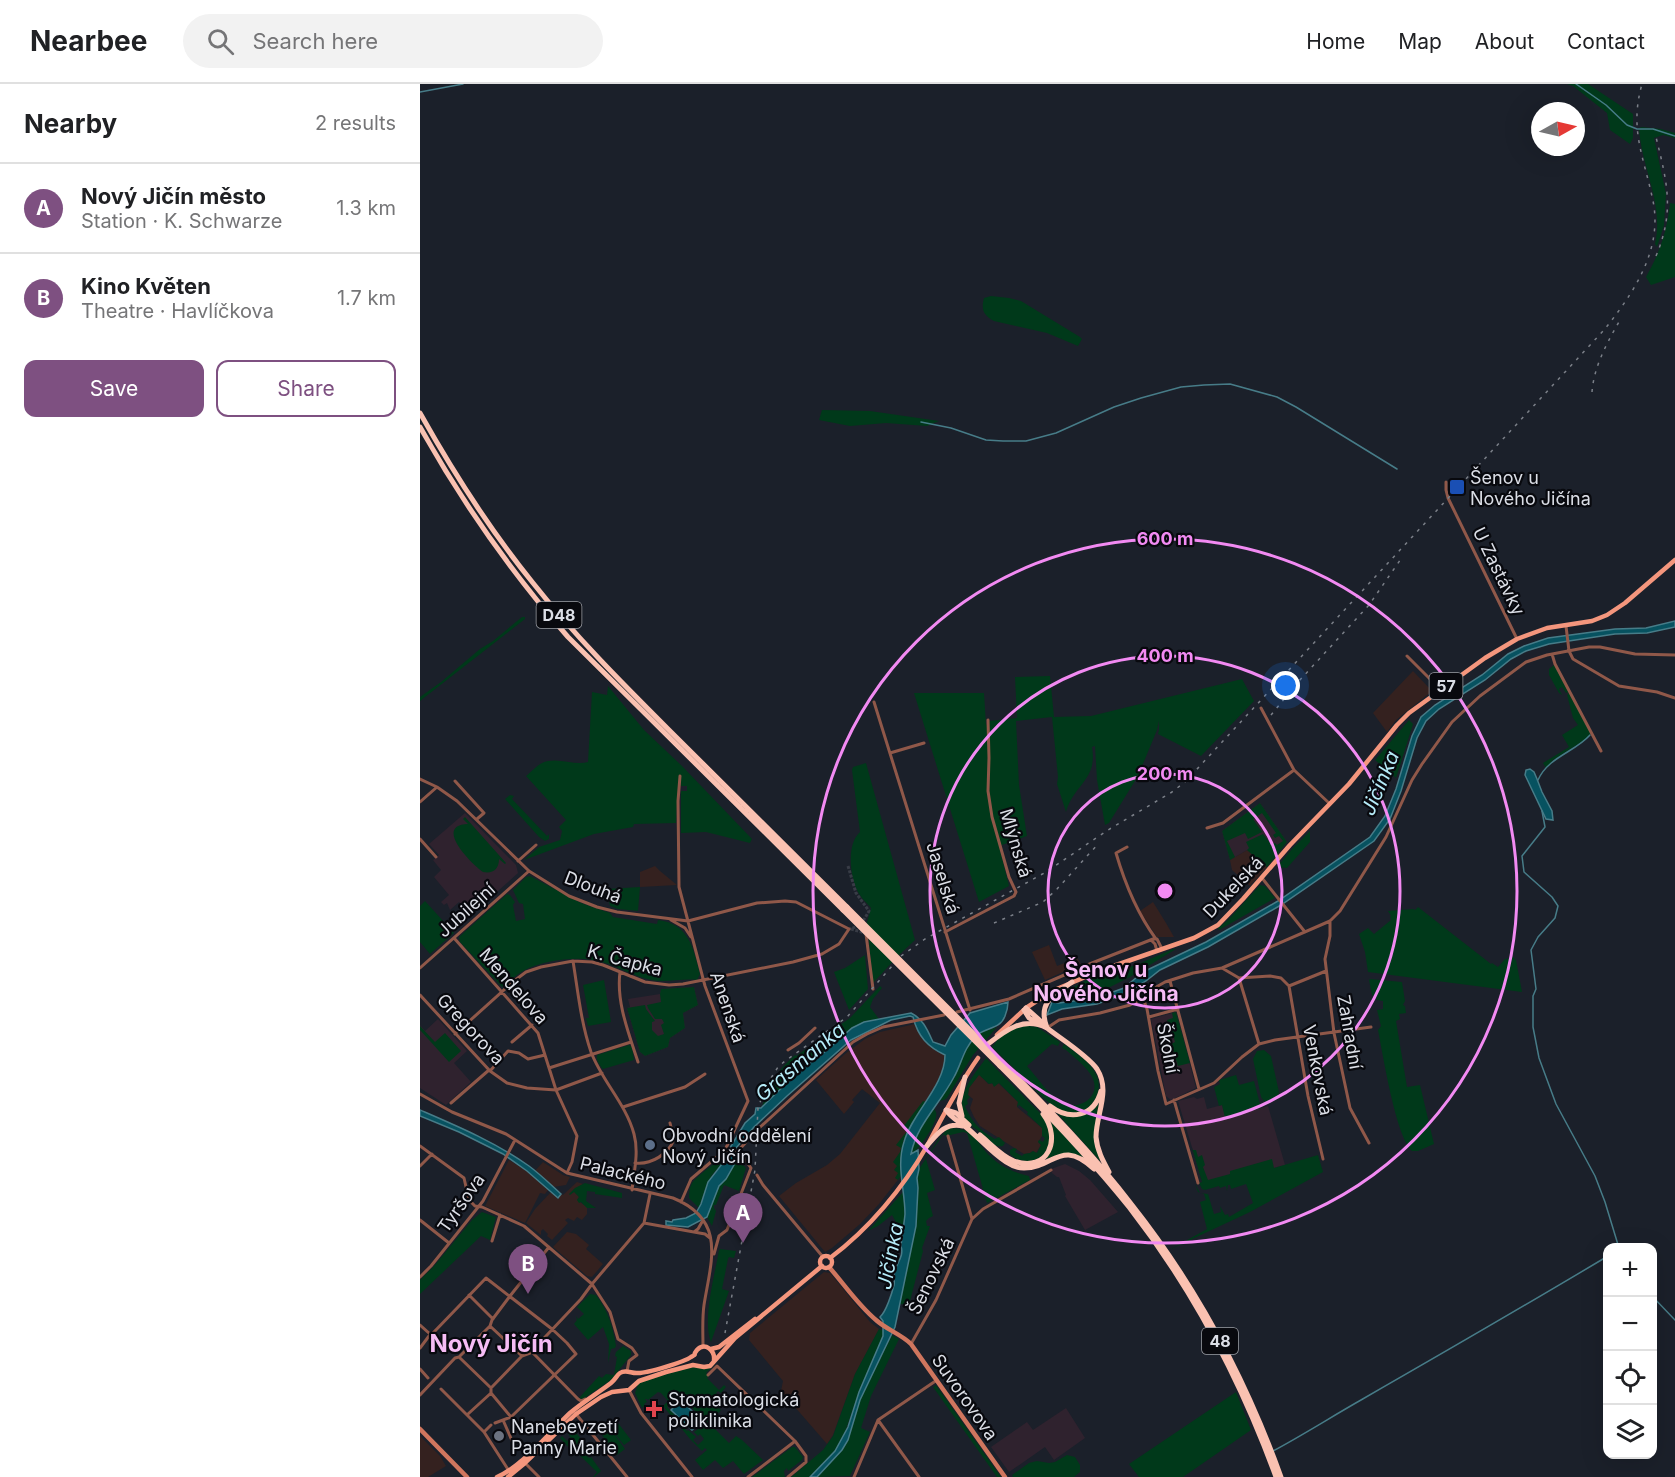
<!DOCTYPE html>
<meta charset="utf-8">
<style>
body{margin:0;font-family:Inter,sans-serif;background:#f2f2f2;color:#202124}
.controls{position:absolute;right:18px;bottom:18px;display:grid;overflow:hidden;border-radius:12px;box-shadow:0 6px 24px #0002}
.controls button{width:54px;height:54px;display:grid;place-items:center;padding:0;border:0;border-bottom:2px solid #e0e0e0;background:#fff;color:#202124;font:30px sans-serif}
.compass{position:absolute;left:1111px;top:18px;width:54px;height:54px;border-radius:50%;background:#fff;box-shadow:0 6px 24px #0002;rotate:82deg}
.you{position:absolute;left:866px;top:602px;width:21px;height:21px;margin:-15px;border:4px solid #fff;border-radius:50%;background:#1a73e8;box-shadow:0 0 0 9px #1a73e833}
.badge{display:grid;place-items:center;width:39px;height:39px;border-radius:50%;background:#7e5081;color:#fff;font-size:20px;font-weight:700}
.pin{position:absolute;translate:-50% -50px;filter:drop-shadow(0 2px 3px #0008)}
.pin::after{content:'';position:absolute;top:32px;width:21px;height:18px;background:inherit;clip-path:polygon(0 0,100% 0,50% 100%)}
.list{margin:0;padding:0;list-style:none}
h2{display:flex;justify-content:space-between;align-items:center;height:78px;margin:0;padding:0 24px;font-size:26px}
h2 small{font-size:20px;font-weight:400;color:#757577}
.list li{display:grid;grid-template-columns:39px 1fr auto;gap:18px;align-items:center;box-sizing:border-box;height:90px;padding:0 24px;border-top:2px solid #e0e0e0}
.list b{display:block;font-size:22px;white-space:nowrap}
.list p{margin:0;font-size:20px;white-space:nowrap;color:#757577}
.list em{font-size:20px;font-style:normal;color:#757577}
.actions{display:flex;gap:12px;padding:18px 24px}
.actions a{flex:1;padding:14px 0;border:2px solid #7e5081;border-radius:12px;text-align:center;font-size:21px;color:#7e5081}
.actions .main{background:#7e5081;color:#fff}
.icon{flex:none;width:33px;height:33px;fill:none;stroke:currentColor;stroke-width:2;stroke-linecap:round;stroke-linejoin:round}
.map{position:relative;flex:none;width:1255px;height:1393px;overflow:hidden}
header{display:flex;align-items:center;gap:36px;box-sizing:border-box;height:84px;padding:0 30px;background:#fff;border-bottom:2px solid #e0e0e0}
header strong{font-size:28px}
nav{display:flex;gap:33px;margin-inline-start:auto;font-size:21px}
.search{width:420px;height:54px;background:#f2f2f2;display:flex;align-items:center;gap:15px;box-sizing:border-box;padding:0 21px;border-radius:33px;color:#757577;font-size:22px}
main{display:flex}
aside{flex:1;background:#fff}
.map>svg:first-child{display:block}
.commercial{fill:#34211f}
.education{fill:#2f222e}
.green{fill:#00391a;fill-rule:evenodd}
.water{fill:#075260;stroke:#477c88;stroke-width:1.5}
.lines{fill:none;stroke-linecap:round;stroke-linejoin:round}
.stream{stroke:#477c88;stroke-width:1.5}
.street-tunnel{stroke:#383c46;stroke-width:3;stroke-dasharray:3 1.5;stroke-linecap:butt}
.street{stroke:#905849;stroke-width:3}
.secondary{stroke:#d0765e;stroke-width:4.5}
.primary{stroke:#f4967d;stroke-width:4.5}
.highway{stroke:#fac1b1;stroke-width:5}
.rail{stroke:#7c8089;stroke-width:1.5;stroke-dasharray:3 6;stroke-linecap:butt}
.highway-bridge{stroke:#fac1b1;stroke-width:5}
.ring{fill:none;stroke:#f28af2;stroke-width:3}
.transit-dot{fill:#1a4fb4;stroke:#08090e;stroke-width:2}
.service-dot{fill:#5c6f8a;stroke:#08090e;stroke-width:2}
.health-dot{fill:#e0444e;stroke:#08090e;stroke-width:2}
.worship-dot{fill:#6b7280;stroke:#08090e;stroke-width:2}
.labels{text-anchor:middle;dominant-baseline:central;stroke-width:4.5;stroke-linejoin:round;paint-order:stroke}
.shield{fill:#08090e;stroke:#9c9ea5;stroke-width:1.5}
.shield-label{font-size:16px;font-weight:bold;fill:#dbdee6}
.poi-label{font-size:18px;fill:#dbdee6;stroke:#08090e;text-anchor:start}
.street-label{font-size:18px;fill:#dbdee6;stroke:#08090e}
.water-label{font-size:20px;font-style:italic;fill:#b5ebf8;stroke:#08090e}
.quarter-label{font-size:21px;font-weight:bold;fill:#f6bcf5;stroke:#08090e}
.district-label{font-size:24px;font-weight:bold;fill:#f6bcf5;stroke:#08090e}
.centre{fill:#f28af2;stroke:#08090e;stroke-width:3}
.ring-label{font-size:18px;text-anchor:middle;font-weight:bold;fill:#f28af2;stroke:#08090e;stroke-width:4.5;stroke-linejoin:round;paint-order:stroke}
</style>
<header>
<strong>Nearbee</strong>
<div class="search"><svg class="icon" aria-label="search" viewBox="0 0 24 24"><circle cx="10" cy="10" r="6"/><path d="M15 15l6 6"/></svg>Search here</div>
<nav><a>Home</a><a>Map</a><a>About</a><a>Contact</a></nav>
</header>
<main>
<aside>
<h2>Nearby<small>2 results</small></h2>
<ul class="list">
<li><span class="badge">A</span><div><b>Nový Jičín město</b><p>Station · K. Schwarze</p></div><em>1.3 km</em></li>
<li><span class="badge">B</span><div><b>Kino Květen</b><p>Theatre · Havlíčkova</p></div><em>1.7 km</em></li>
</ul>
<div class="actions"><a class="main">Save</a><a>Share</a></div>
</aside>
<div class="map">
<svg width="1255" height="1393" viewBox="0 0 1255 1393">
<rect width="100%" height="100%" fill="#1b202a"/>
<path class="commercial" d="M993,587l19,20 -36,29 -9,12 -14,-19z
M827,766l20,17 -17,19 -18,-16 -2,-10z
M235,782l5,5 17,14 -37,2v-15z
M733,818l13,21 8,14h-17l-17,-26z
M629,861l8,21 20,-8 4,6 -36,16 -13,-28z
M495,940l13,21 17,10v5l-2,10 -9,18 -20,33 -13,55 -22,28 -19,20 -28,24 -7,4 -46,-56 17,-13 31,-18 13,-11 40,-51 -18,-14 -10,11 2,2 -10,12 -28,-34 29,-26 20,-15 15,-7z
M559,990l9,10 10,-1 20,19 -1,5 25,21v8l-4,6 3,3 -5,8 -3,-2 -3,2 -6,1 -44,-28 -6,-9 -4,-9 3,-9 -5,-4 1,-7z
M89,1076l18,11 21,19 -3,4 -5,-1 -15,30 -40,-17z
M123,1078l20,13 7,2 -4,8 -13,2 -18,-16z
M157,1098l6,2 -10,6 6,7 -2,3 10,7v7l-5,6 -5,-3 -3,4 -6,-3 -3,2 3,3 -16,17 -5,-4 1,-2 -5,-5 -2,2v4l-15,-12 9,-14 16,-17 7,5 3,-3 2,1z
M147,1148l9,2 13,11 -3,4 17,15 -11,13 -5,-1 -34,-29z
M404,1188l6,1 40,49 9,7 -24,45 -22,61 -6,9 -46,-53 2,-10 -34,-41 1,-7z
M0,1352l20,20 6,10 -18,11h-8z"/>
<path class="education" d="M840,719l27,39 -20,25 -20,-17 -17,10 -8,-29z
M45,729l51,52 2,8 -47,42 -12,-13 -9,8 -3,-7 -3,2 -3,-3 8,-7 -15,-18 7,-7 -8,-10 6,-5 -10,-11z
M274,903l4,18 -15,8 2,15 -15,10 -2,9 -23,9 -5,-4 -13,-44 3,-1 -2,-8 32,-5 1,-5z
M756,928l20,76 -25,12 -5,-4 -15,-77z
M18,935l29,32 -13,12 17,19 -25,23 -26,-17v-63l5,6z
M774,1013l3,2 7,-2 3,12 15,-4 4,13 42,-12 17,59 -81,22 -26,-86z
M645,1080l14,7 11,9 28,32 -33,18 -20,-34 1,-1 -7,-18h-2l-5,-4 -1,-4z
M646,1324l19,30 -31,22 -9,-13 -36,25 -18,-25 36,-25 6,8z"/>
<path class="green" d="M1147,0h21l45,30v24l-3,6 -20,-14 -3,-17 -34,-27z
M1221,43l20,2 14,4v5l-12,-3 -9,3 12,56 -2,31 -7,22 -2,-3c9,-40 -13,-75 -16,-115z
M1250,119l5,1v73l-24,8 -5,-8c14,-25 21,-46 24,-74z
M571,212l18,2 12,3 59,36 2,2 -4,7 -31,-13 -53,-12c-11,-6 -13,-12 -10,-23z
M402,326l48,1 69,10 -12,5 -41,-3 -36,3 -31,-6z
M102,533h3v2l-105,82v-4l21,-15 39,-33 13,-8z
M1134,581l37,69 -5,5 -33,21 -7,8 -3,-5 26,-16 -7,-12 16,-10 -5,-7 -6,-23 1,-1v-2l-2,1 -4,-6 -3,2 3,6 -3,-2 -10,-18v-6z
M630,592l4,41 37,-1 151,-37 12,22 -53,55 -43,-22 1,-4v-9l-2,9 -19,46 -29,47 -4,2 -8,-45 -2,-34 -3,1c6,33 -18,37 -26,65l-9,-28 1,-7 -6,-60 -36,4 3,64 8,51 -28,10 10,40 -30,16 -65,-209h70l2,32 3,-1v-3l28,-3 -2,-41z
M188,602l36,44 38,36 70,73 -2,4 -44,-11 -25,1v-42h6v-5h-6v-10l-4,25 -1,22 -42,1 -1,3 -39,7 -70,26 15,-13 21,-7 2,-9 -3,-4 7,-7 -40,-44c5,-4 10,-10 16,-13 14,-7 32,3 46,-1l4,-70 15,3z
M989,636l4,4 -17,54 -21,-18z
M446,679l49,177 -17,16 -25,27 -6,-61 4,-14c-4,-5 -10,-10 -13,-16 -8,-14 -12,-48 2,-60l-8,-62 1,-3z
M90,711l4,1 -2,3 35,37 2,-2v5l-4,2 -6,-4 -34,-38z
M840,719l27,39 -20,25 -20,-17 2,-2 -3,-6 17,-8 8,10 4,-1 2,2 6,-4 -4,-5 -4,2 -2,-3 3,-2 -14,-20 -9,6 9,13 -14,7 -3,-6 -18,8 8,16 -5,3 -8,-29z
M45,733l41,46 -1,1 -6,-5c0,10 -6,15 -16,13 -12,-8 -50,-47 -15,-48l-5,-5z
M890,747v11l-23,26 -10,-1 15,-18z
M110,792l51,27 29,10 3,4 44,7 1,-4c31,4 35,27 42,54l-3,6c-14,-2 -31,3 -46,0 -18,-4 -32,-13 -49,-18 -19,-7 -59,-2 -77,8 -8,4 -15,11 -23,17l-1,-1 -41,-44 -1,-5 48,-43 3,1 5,7 -2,3 3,16 9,-2 -2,-15 -4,-1 -6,-13 13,-13z
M840,801l5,1 10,12 -56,32 -1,-2 10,-8z
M220,803l-2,24 -20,-2 -8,-3 -4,-17z
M5,817l29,32 -24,21 -10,-12v-36z
M998,823l73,57 1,-1 6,4 7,-8 8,-2 3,3 6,32 -154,-20 -3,-20 -6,-18 9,-6 6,6 17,-14 -1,-3 1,-1 -3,-5 25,-2 2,1z
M753,865h3l-46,28 -22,11 -48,6 31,-16 45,-13z
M445,871l3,34 -19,21 -15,-38 11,-4z
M950,895l32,3 3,19 -2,4 2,1 1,7 -7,1 1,5 -4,2 11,66 13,-2 14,59 -16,7h-6c-16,-14 -29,-96 -34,-121l3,-4 -4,-16 6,-1v-8l-6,-1 -2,-4 -3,-1 -3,-15z
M184,896l7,42 -23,4 -2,-8h3l-6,-33z
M460,902l2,2 -9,11 -3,8 9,12 -15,3 -44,34 -19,13 -39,38c6,-22 16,-37 33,-52l1,1 54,-38z
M274,903l4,18 -15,8 2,15 -15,10 -2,9 -23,9 -5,-4 -13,-44 18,-3 1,4 9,12 -3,1v8l6,6 6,-2 -3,-9 3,-2 -2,-4h-7l-7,-11 -1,-3 14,-3 -1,-8 1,-5z
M756,928l14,51 -12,3 -7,-22 4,-2 -2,-7 -4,1 -3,-9 3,-1 -2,-6 6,-2 -1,-5z
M601,941l16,2 23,15 -2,4 -6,-2 -25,22c11,12 21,29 36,37 17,8 39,-7 29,-26 -5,-10 -17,-19 -26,-27l-4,-2 2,-4c12,9 27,18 33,32 8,20 -12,43 -32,36 -18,-7 -30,-23 -43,-36 -10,-10 -20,-19 -30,-29l9,-11z
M0,942l15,16 10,-9 16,18 -12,11 -29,-32z
M577,943l-24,28 -26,43 -3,2 -6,1 17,-24 8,-25 14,-18z
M209,961l3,2 2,13 -31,9c-4,-4 -7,-9 -6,-14z
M844,966l7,6 8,36 -2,7 -8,4 -5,-2 -3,-4 -8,-38 4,-8z
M566,974c14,15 29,29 43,44 5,5 12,11 16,17 10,18 4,42 -18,42 -7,0 -12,-2 -17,-7v-4l4,-2 3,1 -2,3 7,4 2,-2 6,-1 3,-2 4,2 4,-8 -3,-3 1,-2 4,2 2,-4 -3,-2v-8l-15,-14 1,-2 -9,-7 -2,2 1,-5 -19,-19 -5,4 -2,-4 -3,1 -10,-9 -10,13 -1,7 2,2 -3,3 1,4 -3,2c8,18 14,23 30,33l4,-2 6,6 -2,3c-9,2 -13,-6 -20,-11 -5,-5 -14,-10 -18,-16 -11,-22 8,-43 21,-61z
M816,991l3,10 15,-4 7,27 -36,10 -3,-13 -3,1 -5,-19 6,-3 -1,-4z
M503,1017l3,1 -12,19 -11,21 -2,34 -3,4 -3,-2 3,-5 -4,-3 3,-4 -4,-4 7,-10 1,-4 -5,-3 11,-14 -4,-4z
M679,1017l-4,25 5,35 -43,-48 21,4z
M514,1024c2,4 3,5 2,9 -2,11 -17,32 -25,38l5,-19z
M631,1038h1l32,36 -11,-4 -28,5c9,-13 10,-22 6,-37z
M528,1044c28,0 25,11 42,28 11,11 23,16 39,20l1,4 -43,23 -20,-70 -4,-1 -17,4 -1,-1h-2l-17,24 9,31 -8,3 6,23 -4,2 -3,3 1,5h3l-8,22 1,3 -14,54 -9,-1 16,-78 2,-38 -1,-10 2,-9 19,-29z
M772,1064l1,2h3l2,7 4,-2 3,10 -2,2 5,13 22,-6v-3l42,-12 2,9 44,-13 5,17 -73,40 -79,37 36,-20 -7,-27 6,-2 -2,-6 -6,-2 -3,-8 5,9 8,1 6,20 7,-2 -1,-6 5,9 3,-1 1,3 24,-14 -7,-19 -15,5 -1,-4h-2l-1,6 -1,-5 -6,2 -1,-2 -14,4 -3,-1 -3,-6 3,-1z
M309,1071l-17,20 -7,15 -6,18 -10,-10c0,-5 0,-10 3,-15 5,-7 30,-26 37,-28z
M314,1072l12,12 -7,23 -15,-6 -8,20h-2v3l2,3 -4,15 -5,-9 12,-31 15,-21z
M165,1099l37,10v5l-27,-4v-2l-8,-1 -1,10 10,7h-9l-6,-6 -2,1 -2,-3 2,-3 -5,-5 -4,3 -1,-1 6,-6z
M483,1108l2,21 -2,12 -7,-3 -4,-7 -14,11 -10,5z
M62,1128l14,5 -6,23 -9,-4 -61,58v-14l14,-14 38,-46z
M300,1165l16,2 -2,7 -5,-1 -1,2 -6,30 7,2 -18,51c-9,-22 4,-68 8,-92z
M170,1210l6,1c12,15 17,32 20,51l-1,2 -4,1 -3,14 1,-19 -6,-17 -15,13 -14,-16 3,-4 -1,-4 2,3 6,-5 -7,-7z
M459,1245l5,2 -1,5 -24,56 -16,46 -8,13 -25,26h-19l32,-27 10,-14 22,-62z
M472,1251l7,4 -28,57 -10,32 9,4 -20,44 -33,1 25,-27 18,-50z
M203,1262l8,5v4l-20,25 -28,19 -4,-1 20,-22 3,2 4,-4 8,1 3,-18 -2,-1 1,-4z
M294,1281l-8,8 3,3 -2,2 12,12 5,-5 2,2 -5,6 -3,-2 -2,2 2,2 -6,6 9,9 -12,13 20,20 7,-7 6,4 21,20 -19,14 -11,-13 -10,7 -8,-8 -12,10 -8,-10 12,-10 -2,-2 -3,3 -12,-12 -27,-33 5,-5 -7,-8 -3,-1 -10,8 -1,-1h-2l2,3 -3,2 1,1 -3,3 -7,-15 3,-9 6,-4 50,-13 12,2zM261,1312l2,2 -1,1 23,21v4l-11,8 4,4 2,-2 4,5 -6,6 -5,-5 3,-3 -8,-7 -1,1 -1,-1v-3l-2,2 -1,-1 1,-2 -4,-3 1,-2 -14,-14 5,-6 2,2z
M516,1301l65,92h-4l-64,-90z
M816,1308l15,38 -68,47h-44l-10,-13z
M198,1339l13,17 -7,5 -13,-16 14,20 -8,6 -15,-20z
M152,1344l11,13 -4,5 10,12 2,-1 10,14 -7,6h-1l4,-5 -24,-23 -2,1 -11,-12 2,-2 5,5 4,-3 -4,-6z
M372,1363h3l8,10 -1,3 -14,11 -1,-3 -3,3 1,6h-33z
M647,1371l8,2 5,8v7l-6,5h-61l-1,-2 17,-12 8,-2 12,2 6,-1z"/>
<path class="water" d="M1255,537v6l-28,6 -32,1 -66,10 -23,7 -15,8 -26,21 -46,29 -13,12 -9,17 -16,53 -11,28 -16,22 -93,64 -73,42 -48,23 -14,11 -19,12 -30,11 -35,5 -15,6 5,-13 7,1 37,-5 28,-10 19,-16 63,-30 72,-41 92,-64 15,-21 11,-27 16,-53 9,-19 14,-12 47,-30 26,-21 16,-8 24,-8 67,-9 31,-1z
M1110,685l4,3 3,7 5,13 10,19 1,9 -7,-1 -21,-44 1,-5z
M588,918c0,6 -1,9 -3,14 -5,14 -20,11 -29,20 -13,13 -14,27 -22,41 -14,27 -37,47 -43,77l7,-4 1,19 -2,9 1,10 -2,38 -21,101 -35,73 -12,40 -6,10 -25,27h-7l25,-26 13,-24 11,-35 24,-56v-15l-3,-4c6,-5 12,-24 14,-32 1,-5 -1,-10 1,-15 3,-9 9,-14 6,-24 1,-10 3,-21 4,-32 0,-24 -9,-48 -1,-72 8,-29 41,-56 41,-87 -17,-8 -27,-18 -32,-38l-3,-1 -19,4 -40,20 -64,56 -33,31 -18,21 -2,17 -8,14 -7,7 -12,31 -19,10 -22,-2v-4l6,1 1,-2 13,-2 10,-5 5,-9 7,-22 21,-27 2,-9 14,-23 10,-9 1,-6h5l40,-39 19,-13 32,-28 12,-6 47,-9c12,6 16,16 22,29l12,4 6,-11 19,-22z
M0,1026c37,16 75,32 109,56 11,8 21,18 32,28l-3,4 -31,-27 -24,-17 -44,-22 -39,-16z
M261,1316l21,21 -10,9 -21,-20z"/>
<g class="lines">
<path class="stream" d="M1156,0l30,21 21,20 10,4h16l22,7
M0,8l43,-8
M501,338l30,6 35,12 17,1h23l30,-8 58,-26 27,-9 40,-11 23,-2 26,-1 47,13 19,10 101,62
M1118,696c10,-23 37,-28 52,-45
M1122,727l3,16 -23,29 2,16 28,25 6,9 -3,12 -17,19 -7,13 5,39 -3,7v31l6,31 17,46 39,72 10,26 14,46
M1232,1212l23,24
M853,1367c30,-16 58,-34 88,-51 82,-47 165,-95 247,-144"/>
<path class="street-tunnel" d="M428,782l8,27 13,18c-5,9 -9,16 -20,18
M431,845l14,4"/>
<path class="street" d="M1026,398v8l2,8 69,141
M1146,542l3,25 4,8 46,27 38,6 18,6
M1132,570l3,10 46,87
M987,572l34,34
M454,618l96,308
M841,624l33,62 36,34
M470,669l34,-10
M260,692l-2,25 1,86 26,99 43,115 -23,49 -34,29 -10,23
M0,695l17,8 20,14 72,70 40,25 28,11 20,5 71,9 69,-18 28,-2 11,1 53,27 -10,15 -17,10 -29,8 -110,22 -14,1 -24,-3 -42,-17 -11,-3 -19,-1 -32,6 -15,5 -12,9 -59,53
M35,697l29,32 -7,6
M0,718l17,-15
M787,744l16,-5 71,-53
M0,755l16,18
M707,763l-11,6c9,31 21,60 40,86
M98,777l18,-16
M842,794l43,54
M251,836l14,8 6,9
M910,837v15l-5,23 9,74 16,75 19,35
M525,848l69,-36 2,-4 -7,-15 -17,-60 -4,-26 1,-33 -1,-38
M446,850l7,55
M34,854l84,95 18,57 21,46 -5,26 -5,11
M731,856l4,4 2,7
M153,877c5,31 8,62 18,91 11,29 35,52 43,82 5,18 0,38 -2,56
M0,884l109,-97
M802,884l17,10 20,66
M200,888c-4,30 9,62 18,90
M819,894l31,-2 11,2 8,8 37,-15
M750,897l29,108
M869,902l19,110 15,63
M0,911l70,76 17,12 20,5 29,2 46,-17
M723,914l4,11 11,62 8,33 48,-21 28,-26 17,-13 16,-4 96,-13
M537,928l52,-13 83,-36 61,-24h4l5,10
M729,933l29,-8
M627,944l12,-8 41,-7 30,-8 13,-7 8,-8 14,-8 28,-9 29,-5 108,-47 10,-10 46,-74 26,-57 10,-16 30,-42 28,-26 46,-34 21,-7 42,-8h11l35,7 40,1
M92,958l20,-17
M368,966l11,-7 16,-15
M129,984l82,-26
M70,987l18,-20 11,2 9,6 17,-4
M0,1010l32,18 54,22 61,39 106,25c54,22 38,63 31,107 -2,14 -1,28 -1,42
M754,1016l24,83
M31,1019l38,-33
M203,1023l62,-20 20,-13
M528,1052l24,83
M0,1062l44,32 5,22 6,6 7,1 42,19 68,58 18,28 8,27 14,9 5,7 -8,6 -2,10
M305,1066l13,1 19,-21 96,-88 14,-8 16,-7 61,-12
M215,1079c16,2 34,-9 39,-24l-4,-16
M0,1082l12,-12
M337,1091l6,10 60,72
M0,1136l29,23
M224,1139l61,11 5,4
M274,1148l4,-3 4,-7
M72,1157l8,-26
M294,1170l5,-18 8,-6 24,-62 -12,-17
M0,1193l11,-11 52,-65 32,-61
M49,1211l24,24
M0,1241l10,9
M70,1242l32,30
M491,1260l25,-44 36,-81 11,-10 68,-39
M0,1264l9,-12 4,-3 53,-55 66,51 15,14 9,11 -65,63 -16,6
M112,1268l46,47 3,2 4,-2
M39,1273l32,31 31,-32 8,-3 51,-54 11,-15 52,-61 6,-29
M0,1285l8,9
M288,1291l9,-9 78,75 11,15v6l-18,15
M71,1304v5l20,24
M21,1305l43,43 25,39
M209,1306l12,23 51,64
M0,1311l35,-37 4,-1 31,-31 2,-6 18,-24 39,-49
M48,1330l23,-21
M156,1330l51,63
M83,1336l10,23
M458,1336l41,57
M64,1348l7,-7
M105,1379l14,14
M328,1393l46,-35
M434,1393l24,-57 59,-40"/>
<path class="secondary" d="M409,1183c15,17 29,38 47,53 11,10 25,14 35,24l94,133
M0,1345l47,48"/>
<path class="primary" d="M577,951l29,-27 26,-17 50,-21 92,-32 24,-13 25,-26 47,-54 59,-61 48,-59 12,-12 76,-55 32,-19 30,-11 45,-7 15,-6 18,-12 50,-43
M400 1178a6 6 0 1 1 12 0a6 6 0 1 1-12 0Z
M410,1174c39,-29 73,-70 97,-112 16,-30 31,-60 51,-88
M291,1265l8,-2 36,-28
M77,1393c26,-11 52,-44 73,-64 13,-11 28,-20 41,-30 4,-3 6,-8 9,-10 6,-4 12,1 18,0 10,0 46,-11 53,-16 7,-4 1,-1 6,-7 8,-9 18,1 17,10
M88,1393l17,-14 51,-49 25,-17 11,-5 17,-2 10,-9 27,-9 27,-7 11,2 6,-1 25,-28 87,-72"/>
<path class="highway" d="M0,329c33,59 70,117 113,170 42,53 89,100 136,147 59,59 118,118 178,177
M0,343c42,75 91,145 148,210l275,273
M606,924l19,17
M604,926l5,8 8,5
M627,944c-10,-26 7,-33 25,-46
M568,960c18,-14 36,-28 59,-16 14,11 40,27 50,41 14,22 -1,45 -1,68 1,13 7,24 13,35
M583,979c45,45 90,91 129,142 64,81 114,175 149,272
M580,982c45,45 89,91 129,141 63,81 112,174 147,270
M630,1022c20,15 44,11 51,-15
M526,1026c5,8 14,12 21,18 13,11 25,25 39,34 6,4 12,6 18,6 30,0 37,-30 70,1
M526,1026l10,3 13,12
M542,1032l-3,-13 6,-26
M560,1051c10,8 21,21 34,26 34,12 48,-22 29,-47
M506,1063c11,-13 19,-25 37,-21"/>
<path class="rail" d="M1236,172c19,-45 11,-74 0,-119
M1172,308c2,-26 15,-49 28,-72
M851,631l28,-34 70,-76 34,-49
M574,839l49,-21 14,-13 42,-46
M481,872l24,-17 121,-67 62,-42 64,-38 13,-10 419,-452c29,-36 59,-80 49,-129 -9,-44 -24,-71 -11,-117
M305,1249l30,-163 3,-62 8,-22 12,-19 7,-6 62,-44 46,-52"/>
<path class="highway-bridge" d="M427,823l156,156
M423,826l157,156"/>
</g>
<g class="ring">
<circle cx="745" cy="807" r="117"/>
<circle cx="745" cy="807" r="235"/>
<circle cx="745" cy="807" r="352"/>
</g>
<rect class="transit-dot" x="1029" y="395" width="16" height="16" rx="3"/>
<circle class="service-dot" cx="230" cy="1061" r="6"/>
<path class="health-dot" d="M231 1316h6v6h6v6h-6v6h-6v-6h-6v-6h6z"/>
<circle class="worship-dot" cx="79" cy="1352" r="6"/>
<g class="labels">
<g class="shield">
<rect x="116.5" y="518" width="45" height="26" rx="4.5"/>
<rect x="1009.5" y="589" width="33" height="26" rx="4.5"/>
<rect x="782" y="1244" width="36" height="26" rx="4.5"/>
</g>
<g class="shield-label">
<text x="139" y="531">D48</text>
<text x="1026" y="602">57</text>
<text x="800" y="1257">48</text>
</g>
<g class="poi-label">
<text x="1050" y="393">Šenov u<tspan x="1050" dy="21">Nového Jičína</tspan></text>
<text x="242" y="1051">Obvodní oddělení<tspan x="242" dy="21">Nový Jičín</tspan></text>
<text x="248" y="1315">Stomatologická<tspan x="248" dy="21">poliklinika</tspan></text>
<text x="91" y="1342">Nanebevzetí<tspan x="91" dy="21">Panny Marie</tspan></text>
</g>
<g class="street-label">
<text transform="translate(1079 487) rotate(64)">U Zastávky</text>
<text transform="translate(596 759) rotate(73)">Mlýnská</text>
<text transform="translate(523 794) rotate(73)">Jaselská</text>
<text transform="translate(173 803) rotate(21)">Dlouhá</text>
<text transform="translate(813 803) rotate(-46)">Dukelská</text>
<text transform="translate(46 826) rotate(-42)">Jubilejní</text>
<text transform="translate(205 876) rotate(15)">K. Čapka</text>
<text transform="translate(94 902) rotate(49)">Mendelova</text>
<text transform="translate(308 923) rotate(71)">Anenská</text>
<text transform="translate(51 945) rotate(47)">Gregorova</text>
<text transform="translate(930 948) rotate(80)">Zahradní</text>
<text transform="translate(748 964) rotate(79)">Školní</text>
<text transform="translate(898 986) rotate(79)">Venkovská</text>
<text transform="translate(203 1089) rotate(14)">Palackého</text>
<text transform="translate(41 1119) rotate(-55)">Tyršova</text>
<text transform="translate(511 1192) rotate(-64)">Šenovská</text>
<text transform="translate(545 1313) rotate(55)">Suvorovova</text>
</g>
<g class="water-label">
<text transform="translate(960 699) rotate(-67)">Jičínka</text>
<text transform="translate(380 978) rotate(-40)">Grasmanka</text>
<text transform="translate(470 1172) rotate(-79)">Jičínka</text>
</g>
<g class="quarter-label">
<text x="686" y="885">Šenov u<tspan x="686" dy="24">Nového Jičína</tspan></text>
</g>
<g class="district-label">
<text x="71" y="1259">Nový Jičín</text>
</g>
</g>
<circle cx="745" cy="807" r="9" class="centre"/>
<g class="ring-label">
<text x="745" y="461">600 m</text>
<text x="745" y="578">400 m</text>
<text x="745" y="696">200 m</text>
</g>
</svg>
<div class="controls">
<button>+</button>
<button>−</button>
<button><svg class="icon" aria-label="locate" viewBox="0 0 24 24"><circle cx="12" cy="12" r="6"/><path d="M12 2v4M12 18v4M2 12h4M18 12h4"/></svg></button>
<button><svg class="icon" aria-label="layers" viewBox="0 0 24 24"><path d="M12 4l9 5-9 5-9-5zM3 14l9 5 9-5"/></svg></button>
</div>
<svg class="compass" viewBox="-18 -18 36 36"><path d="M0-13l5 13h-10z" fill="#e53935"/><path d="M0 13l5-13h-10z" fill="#757577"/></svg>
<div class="you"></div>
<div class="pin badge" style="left:323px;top:1159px">A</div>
<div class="pin badge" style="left:108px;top:1210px">B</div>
</div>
</main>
